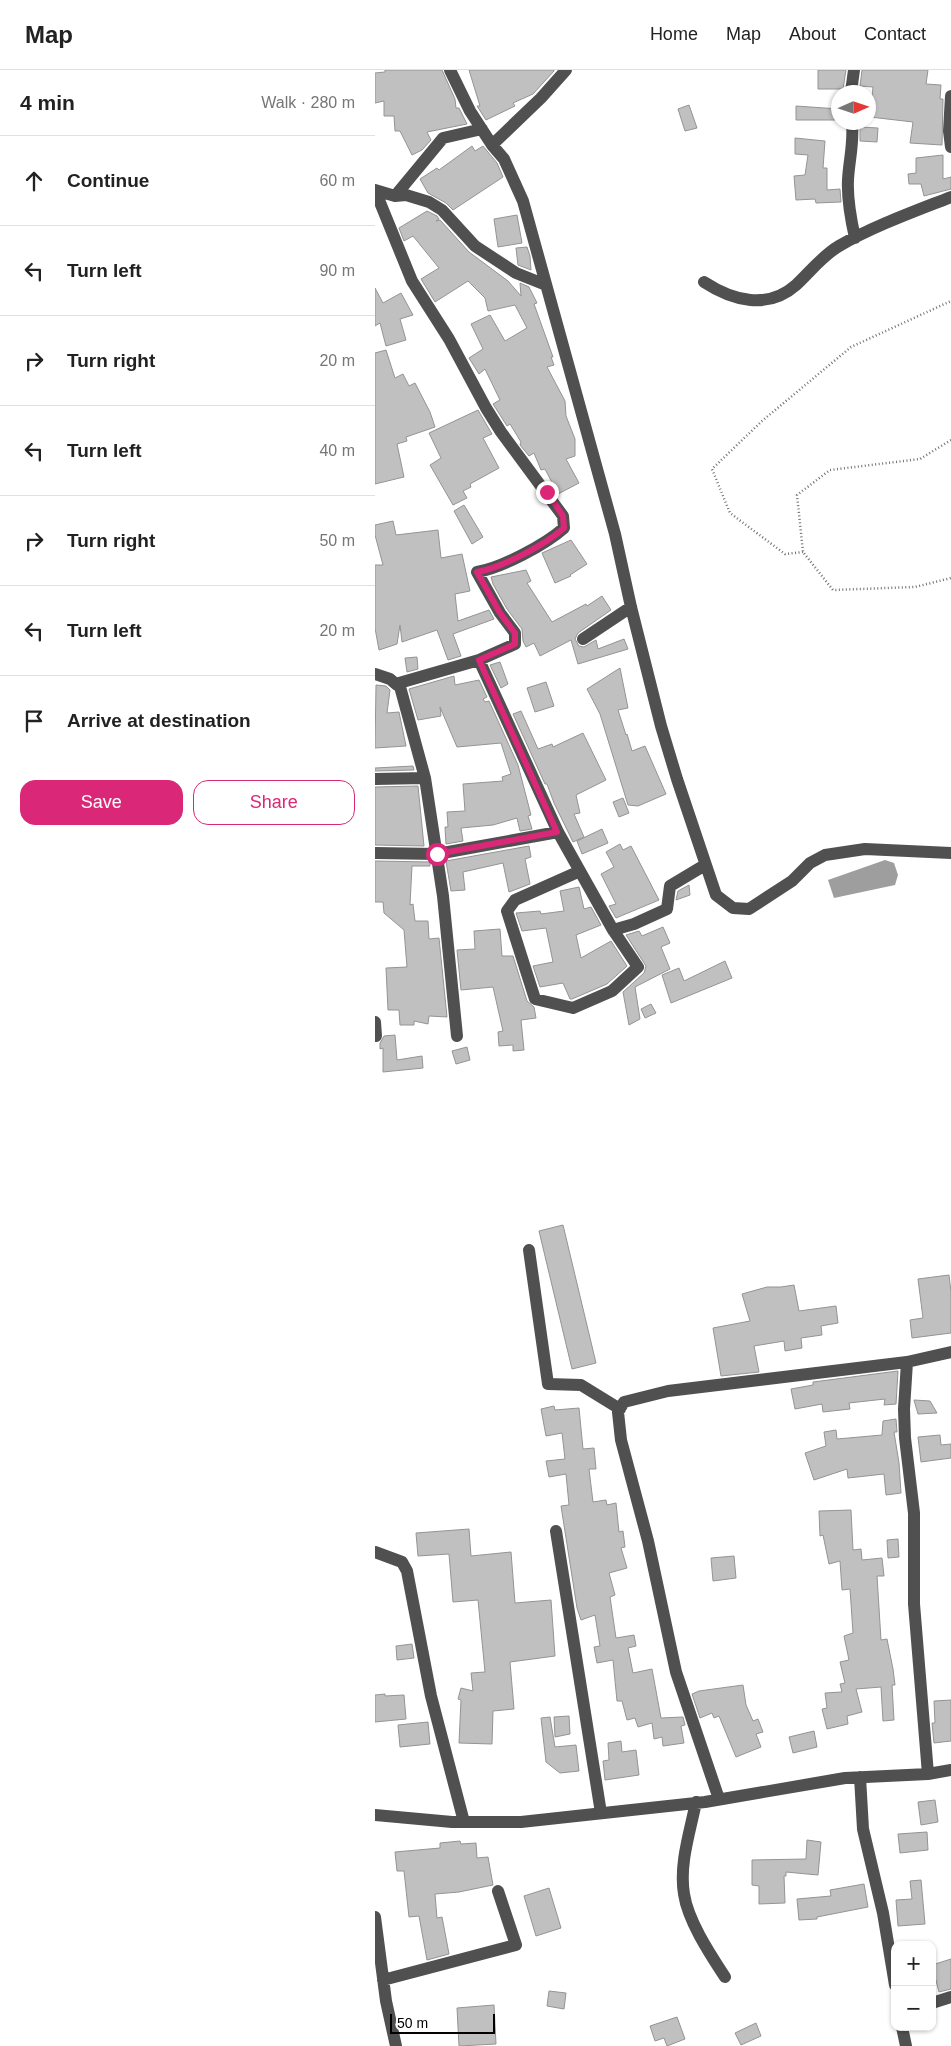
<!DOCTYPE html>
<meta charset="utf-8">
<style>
body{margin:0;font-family:Helvetica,sans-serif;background:#f2f2f2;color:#222}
.controls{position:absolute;right:15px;bottom:15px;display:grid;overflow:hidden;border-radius:10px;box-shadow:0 1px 4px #0004}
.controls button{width:45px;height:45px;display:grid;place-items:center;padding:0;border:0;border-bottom:1px solid #e0e0e0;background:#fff;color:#222;font:25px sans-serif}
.compass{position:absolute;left:456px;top:15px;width:45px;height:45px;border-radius:50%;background:#fff;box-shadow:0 1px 4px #0004;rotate:87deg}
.scale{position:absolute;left:15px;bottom:12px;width:105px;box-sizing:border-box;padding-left:5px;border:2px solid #000;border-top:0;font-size:14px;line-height:18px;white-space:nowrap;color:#000;-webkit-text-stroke:4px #fff;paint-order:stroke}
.stop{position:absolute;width:15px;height:15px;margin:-11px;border:4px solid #db2777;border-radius:50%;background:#fff}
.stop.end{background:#db2777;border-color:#fff;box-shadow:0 1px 5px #0008}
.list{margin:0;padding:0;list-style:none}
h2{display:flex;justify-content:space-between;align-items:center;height:65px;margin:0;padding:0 20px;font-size:21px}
h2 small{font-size:16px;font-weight:400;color:#767676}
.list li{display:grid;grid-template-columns:32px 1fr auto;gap:15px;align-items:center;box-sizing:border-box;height:90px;padding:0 20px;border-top:1px solid #e0e0e0}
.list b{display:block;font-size:19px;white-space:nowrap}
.list em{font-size:16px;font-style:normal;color:#767676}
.actions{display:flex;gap:10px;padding:15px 20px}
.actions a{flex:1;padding:11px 0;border:1px solid #db2777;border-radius:15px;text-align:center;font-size:18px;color:#db2777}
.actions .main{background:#db2777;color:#fff}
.icon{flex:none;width:28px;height:28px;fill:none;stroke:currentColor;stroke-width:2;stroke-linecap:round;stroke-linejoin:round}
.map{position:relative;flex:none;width:576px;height:1976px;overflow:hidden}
header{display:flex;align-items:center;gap:30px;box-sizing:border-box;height:70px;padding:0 25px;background:#fff;border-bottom:1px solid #e0e0e0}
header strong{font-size:24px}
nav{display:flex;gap:28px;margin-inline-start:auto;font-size:18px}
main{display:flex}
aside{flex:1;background:#fff}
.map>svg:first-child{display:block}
.water{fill:#9e9e9e}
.building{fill:#c0c0c0;stroke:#949494}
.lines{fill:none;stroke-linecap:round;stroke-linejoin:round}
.path{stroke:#727272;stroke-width:2.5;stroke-dasharray:1 2.5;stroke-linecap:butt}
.minor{stroke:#505050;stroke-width:12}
.route{stroke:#db2777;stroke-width:6}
</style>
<header>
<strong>Map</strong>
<nav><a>Home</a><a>Map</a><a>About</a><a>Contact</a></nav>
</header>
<main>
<aside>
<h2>4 min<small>Walk · 280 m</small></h2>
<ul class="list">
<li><svg class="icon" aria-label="ahead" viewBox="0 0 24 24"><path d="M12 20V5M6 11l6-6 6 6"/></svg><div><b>Continue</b></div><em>60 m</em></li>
<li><svg class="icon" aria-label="left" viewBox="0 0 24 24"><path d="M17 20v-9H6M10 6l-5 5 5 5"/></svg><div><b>Turn left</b></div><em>90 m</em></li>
<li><svg class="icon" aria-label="right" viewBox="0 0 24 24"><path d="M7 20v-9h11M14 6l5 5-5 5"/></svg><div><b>Turn right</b></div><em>20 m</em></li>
<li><svg class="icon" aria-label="left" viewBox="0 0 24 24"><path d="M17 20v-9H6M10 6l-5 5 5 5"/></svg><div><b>Turn left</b></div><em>40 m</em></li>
<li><svg class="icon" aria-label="right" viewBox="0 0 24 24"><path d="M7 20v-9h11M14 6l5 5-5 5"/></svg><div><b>Turn right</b></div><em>50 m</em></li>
<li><svg class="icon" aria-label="left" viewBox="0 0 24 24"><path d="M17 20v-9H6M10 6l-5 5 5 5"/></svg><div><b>Turn left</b></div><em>20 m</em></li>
<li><svg class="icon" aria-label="arrive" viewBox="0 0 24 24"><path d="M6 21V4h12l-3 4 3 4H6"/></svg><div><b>Arrive at destination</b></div></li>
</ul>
<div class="actions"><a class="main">Save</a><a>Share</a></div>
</aside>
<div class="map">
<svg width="576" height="1976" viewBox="0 0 576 1976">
<rect width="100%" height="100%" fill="#fff"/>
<path class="water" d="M510,790l9,3 4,12 -3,10 -61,13 -6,-18z"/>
<path class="building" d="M10,0h57l13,29 1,9h3l8,16 -40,8 4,8 -9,10 -10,5 -12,-24h-5l-1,-15h-10v-15l-9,2v-30l10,-1z
M94,0h85v1l-21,23 -20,9 2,3 -29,14 -9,-14h3z
M443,0h28l-3,19h-25z
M487,0h66l-2,14 15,1 -1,14h3l-1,46 -32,-2 3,-21 -43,-5 3,-30 -13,-1z
M314,35l8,23 -12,3 -7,-22z
M421,36l43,3v11h-43z
M485,57l18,1 -1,14 -17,-1z
M420,68l30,3 -2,27h4v22l13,-1 1,13 -25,1 -1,-4 -19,1 -2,-24 11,-1 3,-20 -13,-1z
M97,76l3,5 8,-5 14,17 6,14 -50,33 -7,-7 -18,-10 -8,-14 17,-11 2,2z
M568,85v24l8,-2v12l-27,7 -3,-12h-12l-1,-10 8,-1v-15z
M52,141l10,5 2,3 -3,2 4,-1 29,32 39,29 13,15 -1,-13 9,4 8,16 -3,1 19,53h-2l3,8 -7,2 18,34 1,15 9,23v17l-9,3 13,24 -21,11 -13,-25 -4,1 -7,-17 -5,3 -9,-11 1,-3 -11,-18 -3,2 -14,-22 7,-4 -15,-31 -6,5 -10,-16 14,-9 -12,-25 19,-9 15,26 22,-13 -12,-23 -27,6 -3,-13 -17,-17 -33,21 -14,-23 18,-11 -26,-32 -9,5 -5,-13z
M142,145l5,28 -24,4 -4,-28z
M152,177l3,9 1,14 -13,-5 -2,-17z
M0,218l8,15 18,-10 12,22 -13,4 6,21 -20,6 -6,-23 -5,3z
M11,280l9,28 8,-4 6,12 6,-3 15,29 5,15 -29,10 1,4 -10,3 7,33 -29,7v-131z
M103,340l14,24 -9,4 16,30 -29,16 1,3 -8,4 4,7 -14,7 -23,-40 11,-7 -12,-25z
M89,435l19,32 -11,7 -18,-33z
M18,451l3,14 42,-5 3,28 21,-4 8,37 -15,3 3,27 31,-11 5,9 -41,15 8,22 -13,4 -11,-30 -35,12 -2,-17 -3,19 -18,6 -4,-22v-63h8l-8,-30v-10z
M196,470l16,24 -17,11 1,1 -16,7 -13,-30z
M151,500l5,11 -4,2 25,39 34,-18 1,2 15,-10 9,14 -33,23 -3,6 4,7 5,1 12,-7 2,9 26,-10 4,10 -50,15 -7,-24 -31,16 -6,-13 -8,4 -3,-6 -1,-12 -15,-20 -14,-25 -2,-7z
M42,587l1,12 -11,3 -2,-14z
M125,592l8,22 -7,4 -11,-23z
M245,598l8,40 -10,2 8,25 1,-1 5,17 13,-5 21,48 -28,12 -10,-1 -28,-91 -13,-25z
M79,606l1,9 24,-5 8,17 -4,2 2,3 4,-1 29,64 13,50 -3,1 4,13 -12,2 -3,-13 -24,7 -32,3 2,13 -17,3 -1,-17h3l-1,-15 18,-1 -2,-27 40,-3 -1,-4 9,-3 -10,-31 -44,4 -17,-40 1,9 -23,4 -9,-31z
M171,612l8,24 -19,6 -8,-24z
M1,615l10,1 4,4 -3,23 12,-1 7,34 -31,2z
M146,641l17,38 14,-5 1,3 30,-14 23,47 -30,15 4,18 -6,1 10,23 -11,5 -19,-39 -7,-19h-2l-32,-70z
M38,696l1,4 -39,1v-3z
M43,716l6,60 -49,-1v-58z
M248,728l6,15 -10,4 -6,-15z
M227,759l6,14 -26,11 -5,-13z
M245,774l3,6 8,-4 28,54 -43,18 -7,-12 7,-2 -15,-30 13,-7 -8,-15z
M154,776l2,11 -6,2 5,25 -21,8 -6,-29 -40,9 2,18 -14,1 -5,-30z
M0,791l55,1v4h-18l-2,39 3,-1 2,17h13l1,18 10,-1 8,79 -18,-1 -1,8 -14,-3v4h-14l-1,-15h-11l-2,-42 21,-1 -3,-37 -20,-17 -1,-11h-8z
M314,815l1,10 -14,5 2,-9z
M204,817l5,22 7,-2 10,18 -25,10 5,23 30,-17 16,25 -20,18 -35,15h-2l-7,-16 -23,4 -7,-21 20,-4 -7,-34 -24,3 -6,-18 24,-2 1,3 23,-3 -4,-20z
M288,857l7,16 -9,4 9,22 -35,18 5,32 -11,6 -6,-33 21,-19 2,-7 -20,-31 13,-4 3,5z
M125,859l2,27h11l14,45 7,6 2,11 -15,2 3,30 -11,1v-6l-14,1 -1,-14 5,-1 -10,-44 -32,3 -4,-40 18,-1 -1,-18z
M350,891l7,17 -61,25 -9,-28 17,-7 5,13z
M276,934l5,9 -11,5 -4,-9z
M20,965l2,25 25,-4 1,12 -40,4v-24l-3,1v-6l4,-7z
M92,977l3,13 -14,4 -4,-13z
M188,1155l33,138 -24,6 -33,-138z
M574,1205l2,17v41l-39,5 -2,-18 13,-2 -5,-39z
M419,1215l5,26 37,-5 2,17 -17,3 1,9 -21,3 1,10 -17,3 -1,-10 -30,5 5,26 -38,4 -8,-48 37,-7 -8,-27 25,-7h14z
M523,1301l-2,33 -12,1 1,-6 -36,4 1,6 -27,3 -1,-8 -27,5 -4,-20 22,-4v-3z
M539,1330l16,1 7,12 -19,1z
M179,1336l1,4 24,-2 4,41 11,-1 2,21h-7l4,33 13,-2 1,5 9,-2 3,29 4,-1 2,16 -4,1 6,20 -18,5 6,22 -5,2 6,41 18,-3 2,11 -8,2 5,25 19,-4 9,49 22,-1 2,8 -4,1 3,17 -21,3 -1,-9 -8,2 -2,-16 -14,4 -3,-9 -8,2 -5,-19h-5l-4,-41 -16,3 -3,-16 6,-1 -5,-31 -14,5 -4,-12 -16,-102 8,-1 -3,-31 -17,3 -3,-16 19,-2 -3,-26 -16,3 -5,-27z
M521,1349l1,13h-3l5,31 2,30 -15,2 -2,-21 -36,4 -1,-9 -33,11 -9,-27 21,-7 -2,-14 12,-2 1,9 45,-4 1,-14z
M565,1365l1,10 10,-1v14l-30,4 -3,-25z
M476,1440l2,40 8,-1 1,11 20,-2 2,18h-7l4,64 6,-1 6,30 2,16h-3l2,35 -11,1 -2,-34 -25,2 6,23 -15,4 1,8 -21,5 -5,-20 5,-1 -2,-15 17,-1 -2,-8 5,-1 -5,-21 9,-2 -5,-24 9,-3 -3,-44 -8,1 -2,-29 -11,3 -6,-29 -3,1 -1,-25z
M94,1459l2,27 40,-4 4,51 36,-3 4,56 -45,6 4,47 -21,2 -1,33 -33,-1 2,-43 -3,-1 3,-11 12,3 -2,-18 14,-1 -7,-72 -25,2 -4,-48 -31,2 -2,-23z
M523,1469l1,18 -11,1 -1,-18z
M359,1486l2,22 -23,3 -2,-23z
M37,1574l2,14 -17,2 -1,-14z
M368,1615l3,20 7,16 5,-2 5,13 -7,2 5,13 -25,10 -17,-41 -5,2 -2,-5 -12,5 -8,-24 7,-3z
M10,1624v2l19,-1 2,24 -31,3v-27z
M576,1630v41l-17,2 -2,-20h3l-1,-22z
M194,1646l1,18 -15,3 -1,-20z
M175,1647l5,30 21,-2 3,26 -19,2 -14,-11 -5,-44z
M53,1652l2,22 -30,3 -2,-22z
M439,1661l3,16 -24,6 -4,-16z
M246,1671l1,11 14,-2 3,25 -34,5 -2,-19 6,-1 -1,-17z
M560,1730l3,22 -17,3 -3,-23z
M552,1762l1,18 -28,3 -2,-19z
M432,1770l14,2 -3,33 -32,-3v4h-2l1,27 -26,1v-18l-7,-1v-25l54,-1z
M85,1771l1,3 15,-1 1,15 11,-1 5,28 -34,7 -24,2 2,24 5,-1 7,37 -22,6 -8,-44 -10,1 -5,-46h-7l-2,-19 45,-4v-5z
M546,1810l4,44 -27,2 -2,-26 16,-1 -2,-18z
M489,1814l4,23 -51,10v2l-18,1 -2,-21 34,-3 -1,-6z
M174,1818l12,40 -25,8 -12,-40z
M576,1889v30l-12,3 -7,-27z
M174,1921l17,2 -2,16 -17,-3z
M119,1935l2,39 -37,2 -2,-38z
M302,1947l8,22 -18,7 -3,-8 -9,3 -5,-15z
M381,1953l5,13 -20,9 -6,-12z"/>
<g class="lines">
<path class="path" d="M576,370l-31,19 -90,11 -33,25 6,57 30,38 82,-3 36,-9
M428,482l-18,2 -55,-41 -18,-44 50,-48 89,-74 100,-46"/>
<path class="minor" d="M75,0l20,41 22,34 12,14 19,42 92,333 16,73 30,119 16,53 39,116 17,13 16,1 43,-28 18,-18 15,-8 40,-6 86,4
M476,22l3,-22
M576,26l-2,35 2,16
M477,52c2,22 -3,38 -4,58 -1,19 3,40 7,58
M117,75l49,-47 25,-28
M0,120l20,6 11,-1 23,7 13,8 33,36 41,27 30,12
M0,126l4,4 33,81 37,58 37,69 15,24 62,84 1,12c-19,17 -63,40 -87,44l23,41 15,20v11l-36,16 -80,23
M20,126l48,-58 39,-9
M329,212c29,19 64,28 92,3 14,-13 26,-29 43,-39 35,-20 74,-34 112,-49
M208,569l48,-32
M104,590l79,172 55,98 21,-6 33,-15 3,-23 35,-21
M0,604l15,5 7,6 2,-2 26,95 18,118 14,140
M0,709l50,-1
M0,783l62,1 121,-22
M205,801l-65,29 -8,11 28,88 38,9 39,-17 26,-24 -25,-37
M0,952l1,14
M154,1180l19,134 33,1 39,24
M532,1292l-3,47 1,29 9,75v91l14,170
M181,1461l45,282
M0,1482l27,10 5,9 24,125 33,126
M485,1707l3,52 20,84 12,72
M344,1729l-43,-127 -28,-131 -27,-101 -3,-28 6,-10 44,-11 239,-29 44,-10
M321,1732c-6,30 -17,62 -12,92 4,27 26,60 41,83
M0,1745l77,7h69l184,-20 140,-24 83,-4 23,-4
M0,1847l11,84 10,45
M8,1910l133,-35 -18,-54
M557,1933l19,-6
M527,1957l4,19"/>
</g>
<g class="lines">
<path class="route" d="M62,784l120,-22 -78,-172 36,-16v-11l-15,-20 -23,-41c24,-4 68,-27 87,-44l-1,-12 -16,-24"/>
</g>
</svg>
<div class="controls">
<button>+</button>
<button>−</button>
</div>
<svg class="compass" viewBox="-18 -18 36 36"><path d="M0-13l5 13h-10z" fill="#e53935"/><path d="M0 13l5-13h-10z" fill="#767676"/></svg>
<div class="scale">50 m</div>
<div class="stop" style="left:62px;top:784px"></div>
<div class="stop end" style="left:172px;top:422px"></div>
</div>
</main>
